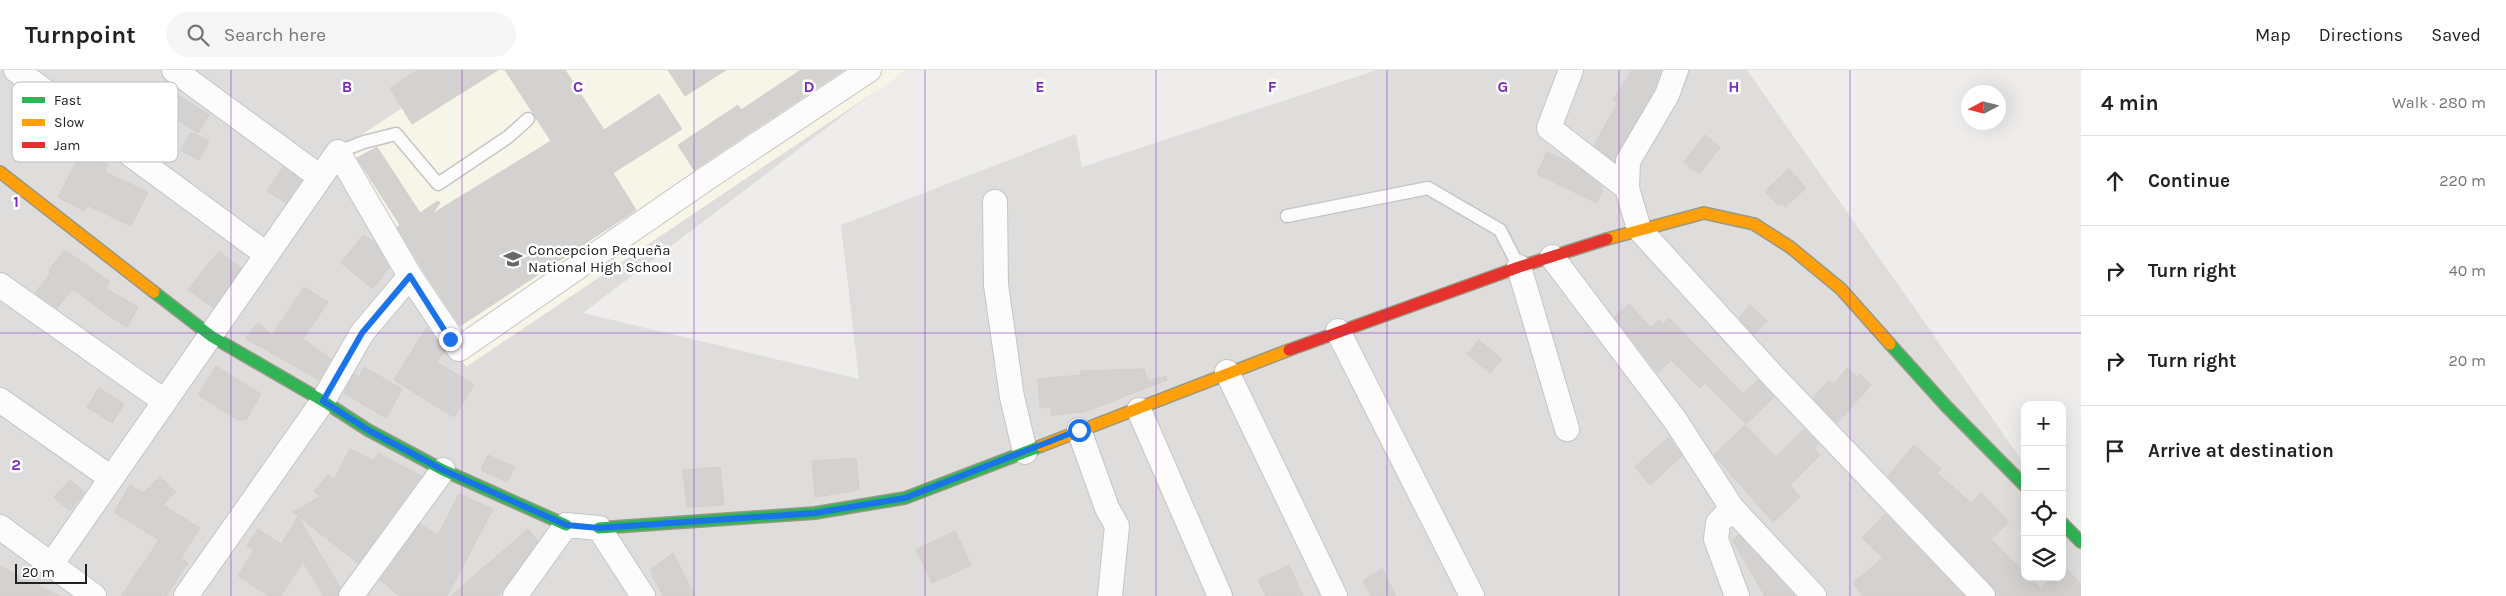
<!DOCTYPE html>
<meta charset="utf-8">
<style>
body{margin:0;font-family:Karla,sans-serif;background:#f6f6f6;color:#222}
.controls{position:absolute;right:15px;bottom:15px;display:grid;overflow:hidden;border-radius:10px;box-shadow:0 5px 20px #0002}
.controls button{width:45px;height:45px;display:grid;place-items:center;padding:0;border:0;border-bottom:1px solid #e0e0e0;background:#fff;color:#222;font:25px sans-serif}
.compass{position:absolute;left:1961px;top:15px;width:45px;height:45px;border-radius:50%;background:#fff;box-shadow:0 5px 20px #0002;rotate:263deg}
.scale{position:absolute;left:15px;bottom:12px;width:72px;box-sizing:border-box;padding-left:5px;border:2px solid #212121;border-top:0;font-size:14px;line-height:18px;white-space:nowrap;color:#212121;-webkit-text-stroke:4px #fff;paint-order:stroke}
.stop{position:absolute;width:15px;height:15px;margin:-11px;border:4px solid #1a73e8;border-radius:50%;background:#fff}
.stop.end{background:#1a73e8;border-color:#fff;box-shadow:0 1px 5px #0008}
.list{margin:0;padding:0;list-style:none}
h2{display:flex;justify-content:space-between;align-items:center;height:65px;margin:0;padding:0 20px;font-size:21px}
h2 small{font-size:16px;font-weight:400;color:#767676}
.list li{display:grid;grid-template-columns:32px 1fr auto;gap:15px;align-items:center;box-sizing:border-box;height:90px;padding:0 20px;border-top:1px solid #e0e0e0}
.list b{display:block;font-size:19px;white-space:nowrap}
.list em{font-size:16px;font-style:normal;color:#767676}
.icon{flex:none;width:28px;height:28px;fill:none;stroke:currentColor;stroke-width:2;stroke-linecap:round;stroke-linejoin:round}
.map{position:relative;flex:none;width:2081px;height:526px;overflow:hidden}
header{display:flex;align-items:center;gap:30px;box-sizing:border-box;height:70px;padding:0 25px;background:#fff;border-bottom:1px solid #e0e0e0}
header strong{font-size:24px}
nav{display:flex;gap:28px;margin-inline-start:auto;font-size:18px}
.search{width:350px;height:45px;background:#f6f6f6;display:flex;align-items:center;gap:12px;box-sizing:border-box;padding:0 18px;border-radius:28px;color:#767676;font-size:19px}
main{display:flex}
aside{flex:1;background:#fff}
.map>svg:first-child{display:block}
.residential{fill:#dedddc}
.education{fill:#f7f5e8}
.building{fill:#d4d2d0;stroke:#d2cecc}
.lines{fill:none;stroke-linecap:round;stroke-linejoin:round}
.lane-casing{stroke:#c6c5c4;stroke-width:15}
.street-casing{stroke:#c6c5c4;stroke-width:26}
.fast-casing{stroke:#999882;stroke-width:14}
.slow-casing{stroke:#999882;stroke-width:14}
.jam-casing{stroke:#999882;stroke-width:14}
.lane{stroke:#fdfcfc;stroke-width:12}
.street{stroke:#fdfcfc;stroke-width:24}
.fast{stroke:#30b455;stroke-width:11}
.slow{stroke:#ff9f0a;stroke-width:11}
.jam{stroke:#e5322d;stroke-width:11}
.route{stroke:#1a73e8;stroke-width:6}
.grid{fill:none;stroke:#7b2cbf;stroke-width:1;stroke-opacity:0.55}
.labels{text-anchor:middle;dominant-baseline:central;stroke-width:5;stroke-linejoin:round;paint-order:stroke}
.poi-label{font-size:15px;fill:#212121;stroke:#fff;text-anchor:start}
.key{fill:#fff;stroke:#bcbcbc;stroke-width:1}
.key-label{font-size:14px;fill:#212121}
.grid-label{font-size:16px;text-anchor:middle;font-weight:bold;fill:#7b2cbf;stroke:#fff;stroke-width:5;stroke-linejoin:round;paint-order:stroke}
</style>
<header>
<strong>Turnpoint</strong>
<div class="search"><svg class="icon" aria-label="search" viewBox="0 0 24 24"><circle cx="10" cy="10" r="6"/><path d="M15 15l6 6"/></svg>Search here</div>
<nav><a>Map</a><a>Directions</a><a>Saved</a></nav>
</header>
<main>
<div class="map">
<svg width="2081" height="526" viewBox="0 0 2081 526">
<rect width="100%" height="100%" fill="#efedeb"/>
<path class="residential" d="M0,0h903l-320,243 276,66 -18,-154 235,-91 6,33 295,-97h370l278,395v112h37v-59l19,27v51h-2081z"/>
<path class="education" d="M460,0h447l-441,297 -131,-215z"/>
<path class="building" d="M418,0h80l-86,54 -22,-36z
M505,0h60l39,60 55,-36 23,35 -69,44 23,37 -176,116 -38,-57 -25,-42 3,-2 -43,-67 20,-11 43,66 18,-12 2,2 -8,11 119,-73z
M668,0h58l-41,26z
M801,0h43l-150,100 -16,-25 60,-40 3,5z
M1632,0h29l-7,19 -40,72 -20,-16 24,-42 -5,-3z
M178,25l31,20 -11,18 -31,-20z
M191,62l18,9 -10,19 -19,-10z
M1705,65l15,12 -21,27 -15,-12z
M82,81l26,14 -3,7 43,20 -17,34 -44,-21 -3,6 -26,-14z
M1547,82l28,13 27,21v5l-5,12 -60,-29z
M283,97l18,13 -15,23 -19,-12z
M1789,99l17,19 -21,19 -4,-4 -3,2 -13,-14z
M363,165l11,7 15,26 -16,21 -32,-26z
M65,180l45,32 -5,6 33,19 -11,20 -18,-11 -36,-27 -16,19 -22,-15 16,-21 -2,-2z
M219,181l22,17 -28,40 -25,-19z
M304,217l24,15 -25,37 28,20 -12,21 -74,-42 13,-15 14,12z
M1629,234l22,24 8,-8 4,4 6,-6 74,76 15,-14 16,17 -28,27 -41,-41 -5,5 -29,-28 -13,13 -44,-56z
M1750,235l17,16 -13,14 -15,-17z
M427,257l17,24 -7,11 37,23 -20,32 -60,-37z
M1479,270l23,19 -12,14 -23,-19z
M216,296l45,28 -15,26h-8l-40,-25z
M364,297l38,22 -16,29 -42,-25 10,-19 5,3z
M1847,298l10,9 3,-3 11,11 -34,38 -24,-25 16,-18 5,4z
M1144,299l4,12 18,-5 1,4 -83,32 -33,3v-8l-11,1 -2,-29 43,-4v-4z
M99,318l25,16 -12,19 -25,-16z
M1745,355l31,32 28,-28 14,14 -4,6 6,6 -30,30 10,12 -27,25 -59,-67z
M1669,367l13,19 -32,29 -15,-18z
M1914,375l27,24 -4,4 34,30 10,-10 28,29 -18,17 34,34v4h4l12,12 11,-12h10l2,-11 17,18v12h-85l-3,-9 -105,-111z
M350,379l24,12 4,-8 43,23 -63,87 -65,-51 28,-16 -7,-5 14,-16 6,5z
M488,385l27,12 -8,15 -26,-12z
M856,388l3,32 -44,7 -3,-36z
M720,397l4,38 -37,2 -4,-37z
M160,406l16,16 -13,13 37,23 -19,30 7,5 -22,33h-45l38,-56 -45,-28 16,-27 13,8z
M70,410l15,12 -15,19 -16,-14z
M459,424l34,15 -46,87h-47l-20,-16 40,-56 18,11z
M1885,444l79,82h-101l-10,-13 30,-25 -21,-20z
M298,447l42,70 -3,9h-13l-21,-34 -22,34h-12l-31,-20 16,-26 -7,-4 11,-17 23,15z
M528,459l10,12 -40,55h-47z
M955,461l16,34 -39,18 -16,-33z
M1739,465l56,61h-30l-33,-56z
M673,483l22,43h-32l-13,-26z
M1289,495l14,31h-37l-8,-16z
M0,496l59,30h-59z
M1382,499l14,27h-24l-9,-15z"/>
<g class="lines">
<g class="lane-casing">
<path id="lane" d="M338,82l26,-10 32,-8 42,50 70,-47 20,-18
M1287,146l141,-28 72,42 19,37"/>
</g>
<g class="street-casing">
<path id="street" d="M16,0l250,184
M174,0l146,107
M1571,0l-22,58 78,60
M1676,0l-9,25 -39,66 -1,27 12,41 136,149 208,218
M995,132l1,83 16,112 13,55
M1552,187l123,163 57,88 82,88
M1519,197l48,162
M0,215l164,116
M1338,261l134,265
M1227,302l108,224
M0,330l111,78
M1139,340l81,186
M1079,360l28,78 10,18 -7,70
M1732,438l-14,15 -2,16 21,57
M0,457l94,69
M51,495l287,-413 72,124 49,73 248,-171 162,-108
M186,526l137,-195 39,-68 48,-57
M351,526l92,-126
M515,526l51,-71 33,3 44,68"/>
</g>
<g class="fast-casing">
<path id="fast" d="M154,222l57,44 112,65 45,29 75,40 123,55
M1890,274l56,62 79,80
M2062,453l19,19
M599,458l216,-15 90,-15 136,-52"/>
</g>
<g class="slow-casing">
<path id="slow" d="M0,102l154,120
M1607,169l97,-26 50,11 36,23 51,42 49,55
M1041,376l248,-96"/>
</g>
<g class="jam-casing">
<path id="jam" d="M1289,280l230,-83 88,-28"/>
</g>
<use href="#lane" class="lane"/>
<use href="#street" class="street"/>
<use href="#fast" class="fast"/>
<use href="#slow" class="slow"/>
<use href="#jam" class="jam"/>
</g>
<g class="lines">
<path class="route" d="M450,269l-40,-63 -48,57 -39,68 45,29 75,40 123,55 33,3 216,-15 90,-15 174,-68"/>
</g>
<path class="grid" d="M231,0v526M462,0v526M694,0v526M925,0v526M1156,0v526M1387,0v526M1619,0v526M1850,0v526M0,263h2081"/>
<defs>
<g id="school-bare" transform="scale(1.5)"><path d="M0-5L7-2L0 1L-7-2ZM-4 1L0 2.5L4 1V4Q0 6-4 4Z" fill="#696868" stroke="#fff" stroke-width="2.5" paint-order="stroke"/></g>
</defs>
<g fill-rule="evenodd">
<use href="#school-bare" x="513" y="189"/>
</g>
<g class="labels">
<g class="poi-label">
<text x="528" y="180">Concepcion Pequeña<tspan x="528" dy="17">National High School</tspan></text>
</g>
</g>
<rect x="12" y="12" width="166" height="80" rx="8" class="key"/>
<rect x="22" y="27" width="23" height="6" fill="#30b455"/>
<rect x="22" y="49" width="23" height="7" fill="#ff9f0a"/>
<rect x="22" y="72" width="23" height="6" fill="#e5322d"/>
<g class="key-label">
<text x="54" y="35">Fast</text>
<text x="54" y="57">Slow</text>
<text x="54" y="80">Jam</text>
</g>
<g class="grid-label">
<text x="347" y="22">B</text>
<text x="578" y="22">C</text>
<text x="809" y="22">D</text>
<text x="1040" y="22">E</text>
<text x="1272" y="22">F</text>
<text x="1503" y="22">G</text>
<text x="1734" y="22">H</text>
<text x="16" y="137">1</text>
<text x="16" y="400">2</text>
</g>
</svg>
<div class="controls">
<button>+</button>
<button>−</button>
<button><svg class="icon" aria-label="locate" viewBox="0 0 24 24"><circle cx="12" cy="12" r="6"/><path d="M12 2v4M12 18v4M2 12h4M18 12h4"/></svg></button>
<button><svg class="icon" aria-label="layers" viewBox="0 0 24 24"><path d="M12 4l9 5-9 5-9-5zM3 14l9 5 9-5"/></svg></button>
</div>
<svg class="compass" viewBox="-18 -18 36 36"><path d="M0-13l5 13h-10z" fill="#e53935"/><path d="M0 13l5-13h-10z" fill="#767676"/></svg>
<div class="scale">20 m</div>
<div class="stop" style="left:1079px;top:360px"></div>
<div class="stop end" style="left:450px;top:269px"></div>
</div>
<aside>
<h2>4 min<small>Walk · 280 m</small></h2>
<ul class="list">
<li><svg class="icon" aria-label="ahead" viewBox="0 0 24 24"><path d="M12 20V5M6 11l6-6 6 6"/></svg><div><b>Continue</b></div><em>220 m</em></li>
<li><svg class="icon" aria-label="right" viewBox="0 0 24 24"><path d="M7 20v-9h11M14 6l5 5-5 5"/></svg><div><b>Turn right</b></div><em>40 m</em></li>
<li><svg class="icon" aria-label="right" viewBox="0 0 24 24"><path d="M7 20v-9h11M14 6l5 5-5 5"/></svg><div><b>Turn right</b></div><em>20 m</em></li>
<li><svg class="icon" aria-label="arrive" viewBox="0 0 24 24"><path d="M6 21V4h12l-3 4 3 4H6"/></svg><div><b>Arrive at destination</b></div></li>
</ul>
</aside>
</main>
